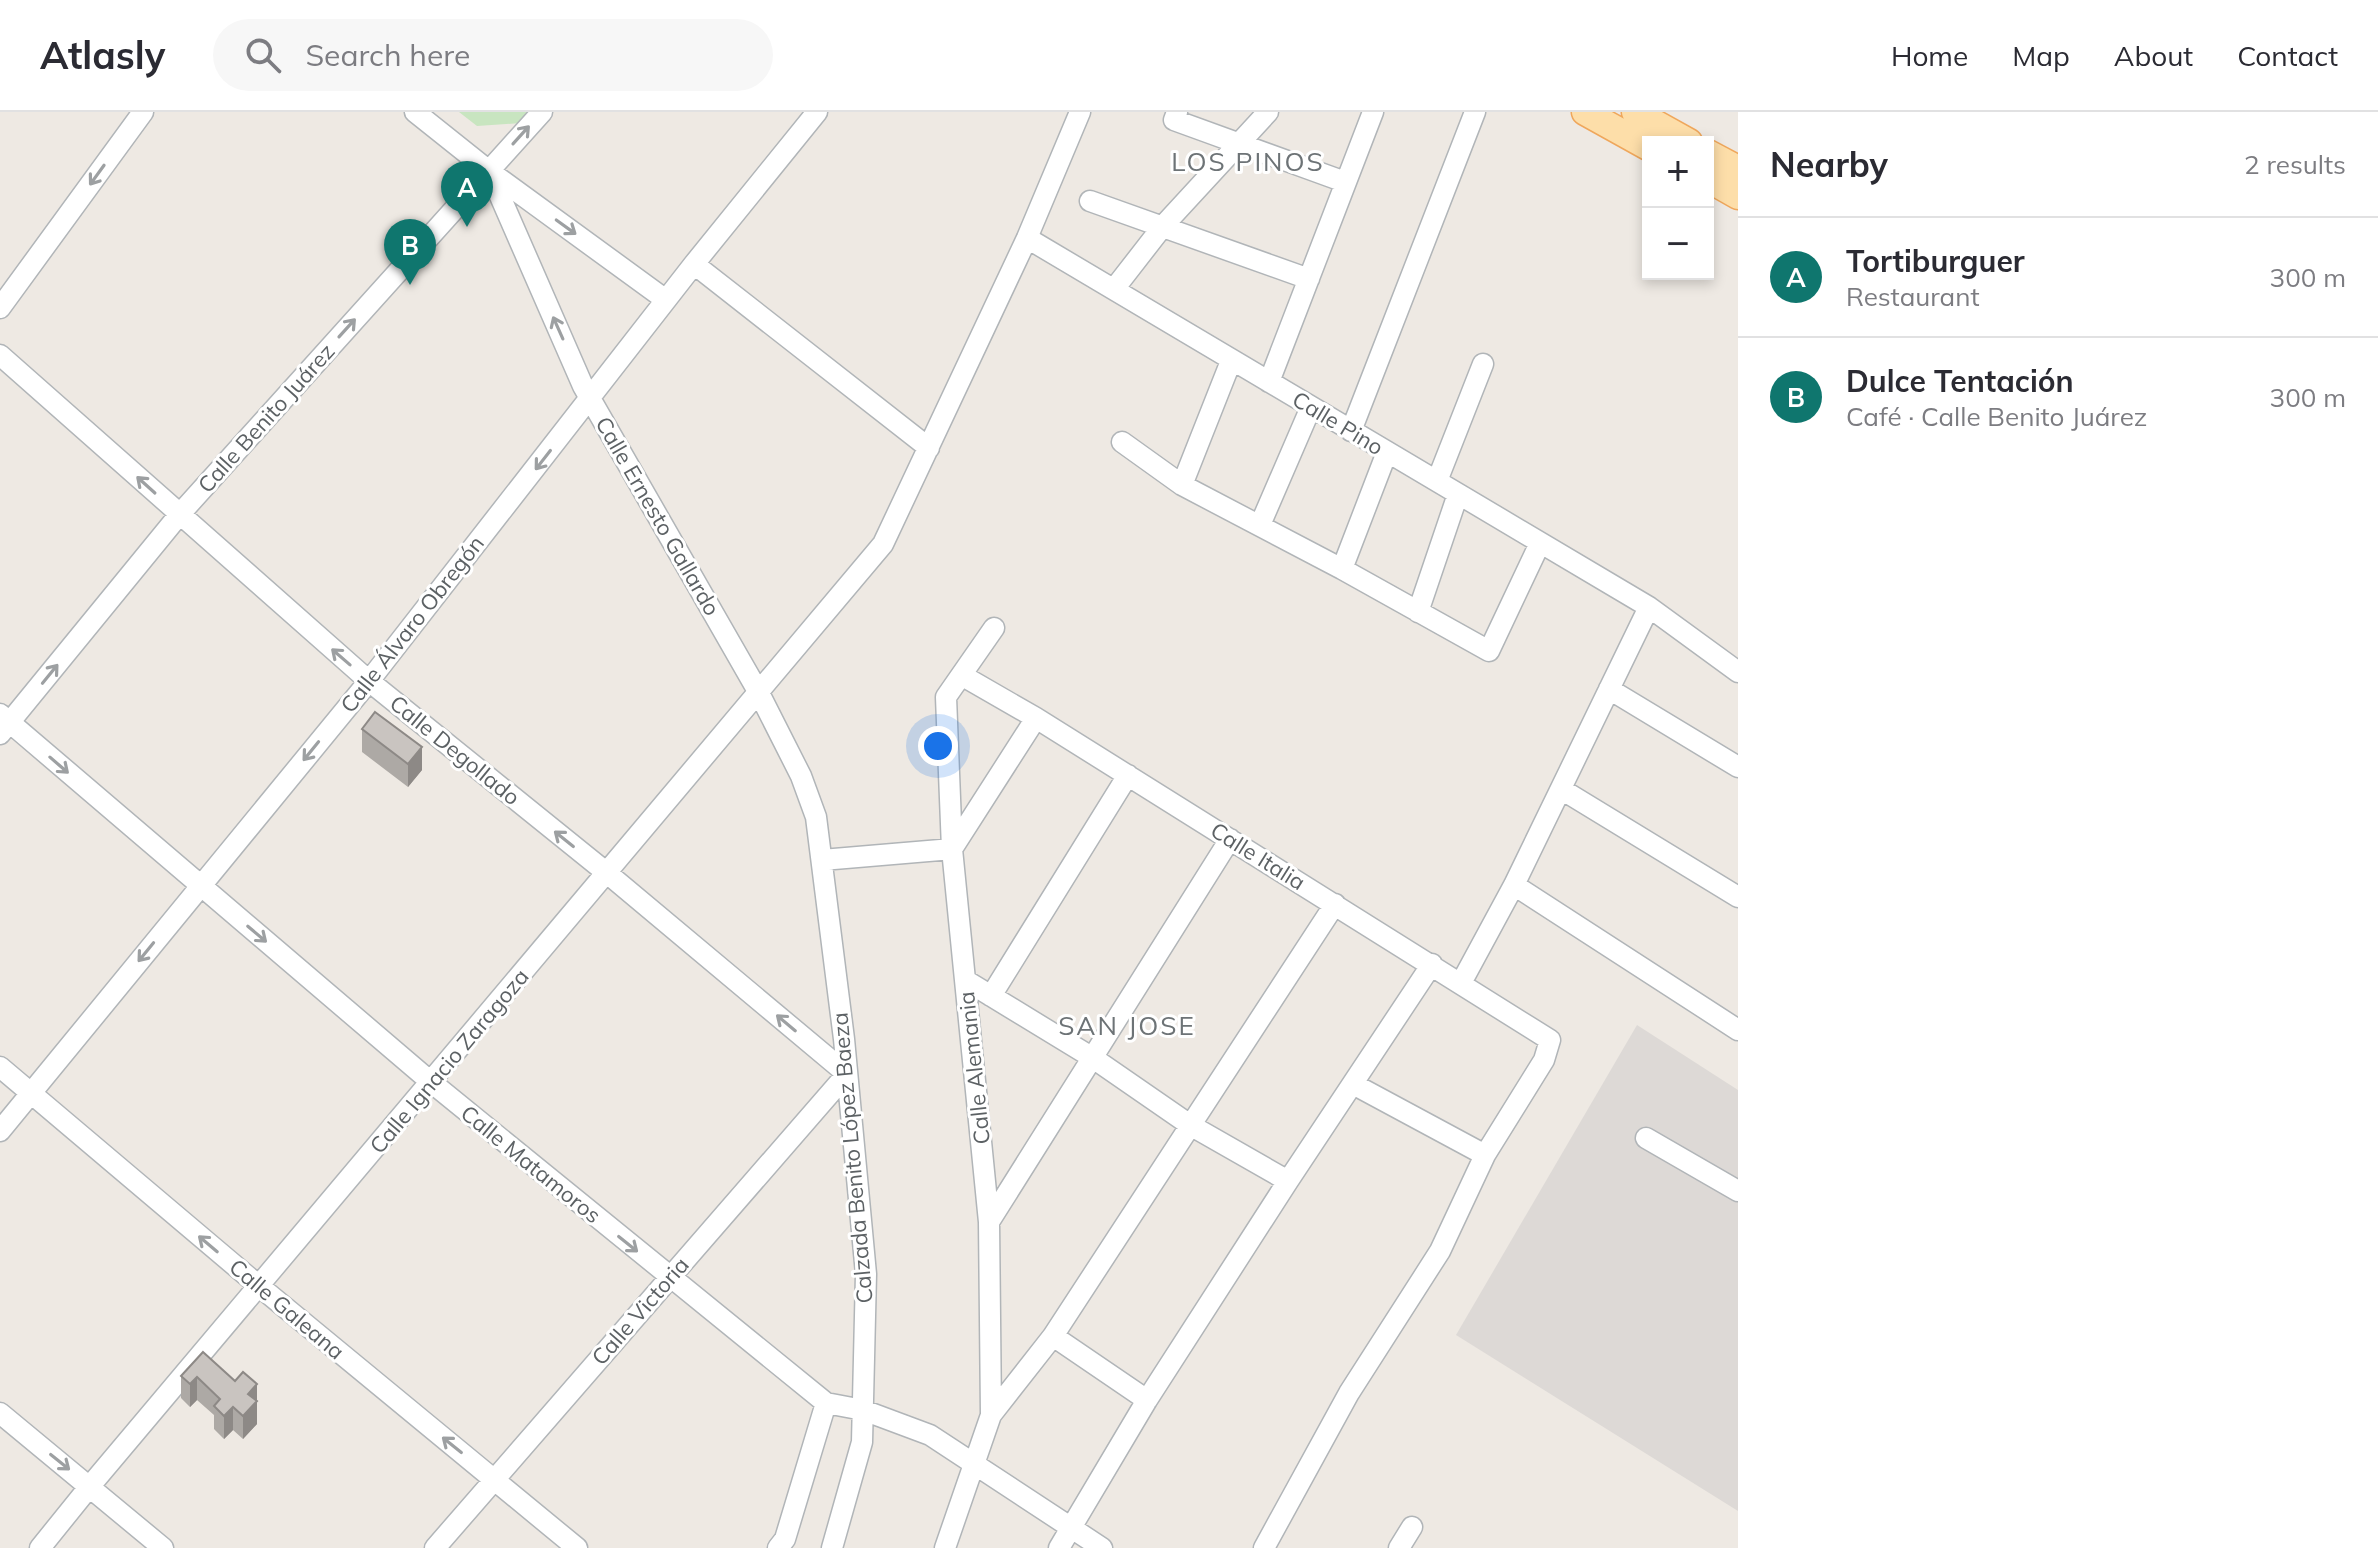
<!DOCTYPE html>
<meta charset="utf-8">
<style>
body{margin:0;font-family:Mulish,sans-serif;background:#f7f7f7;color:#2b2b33}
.controls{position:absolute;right:24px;top:24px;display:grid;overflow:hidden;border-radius:0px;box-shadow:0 4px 12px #0003}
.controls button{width:72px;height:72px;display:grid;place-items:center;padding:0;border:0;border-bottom:2px solid #e1e1e2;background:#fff;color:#2b2b33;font:40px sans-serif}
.you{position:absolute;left:938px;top:634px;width:28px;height:28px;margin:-20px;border:6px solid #fff;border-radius:50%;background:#1a73e8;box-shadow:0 0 0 12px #1a73e833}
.badge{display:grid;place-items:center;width:52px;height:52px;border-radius:50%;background:#0f766e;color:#fff;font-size:26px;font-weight:700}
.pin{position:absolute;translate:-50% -66px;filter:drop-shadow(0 2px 4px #0008)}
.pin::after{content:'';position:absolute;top:42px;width:28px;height:24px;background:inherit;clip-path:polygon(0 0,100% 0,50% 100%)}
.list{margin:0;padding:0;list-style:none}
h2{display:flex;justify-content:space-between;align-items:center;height:104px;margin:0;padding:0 32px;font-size:34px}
h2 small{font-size:26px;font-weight:400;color:#7c7c81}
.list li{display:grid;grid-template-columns:52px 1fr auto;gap:24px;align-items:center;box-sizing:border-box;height:120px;padding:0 32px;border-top:2px solid #e1e1e2}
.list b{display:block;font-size:30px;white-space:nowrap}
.list p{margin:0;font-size:26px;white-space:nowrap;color:#7c7c81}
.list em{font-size:26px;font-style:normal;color:#7c7c81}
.icon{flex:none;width:44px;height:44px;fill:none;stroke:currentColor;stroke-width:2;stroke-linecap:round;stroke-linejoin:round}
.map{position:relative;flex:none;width:1738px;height:1436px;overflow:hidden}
header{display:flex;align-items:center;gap:48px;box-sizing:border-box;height:112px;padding:0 40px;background:#fff;border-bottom:2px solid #e1e1e2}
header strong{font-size:38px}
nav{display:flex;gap:44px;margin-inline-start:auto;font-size:28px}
.search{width:560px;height:72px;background:#f7f7f7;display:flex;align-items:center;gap:20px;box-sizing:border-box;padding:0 28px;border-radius:44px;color:#7c7c81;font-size:30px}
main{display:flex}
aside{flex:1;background:#fff}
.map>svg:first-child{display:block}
.industrial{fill:#ddd9d6}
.green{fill:#c8e5c0}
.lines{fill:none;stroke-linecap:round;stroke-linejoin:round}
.minor-casing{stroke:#b1b5b8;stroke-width:23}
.major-casing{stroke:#efa75c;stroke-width:29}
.minor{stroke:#fff;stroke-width:20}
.major{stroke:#fddea9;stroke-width:26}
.wall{fill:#ada9a5}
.shaded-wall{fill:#8d8986}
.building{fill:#c9c4c0;stroke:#8d8986;stroke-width:2}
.oneway{stroke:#9da0a2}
.labels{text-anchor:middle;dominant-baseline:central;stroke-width:6;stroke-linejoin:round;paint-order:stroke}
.street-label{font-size:22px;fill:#5c6164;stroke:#fff}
.quarter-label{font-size:26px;letter-spacing:2px;fill:#6d7376;stroke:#fff}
</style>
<header>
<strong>Atlasly</strong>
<div class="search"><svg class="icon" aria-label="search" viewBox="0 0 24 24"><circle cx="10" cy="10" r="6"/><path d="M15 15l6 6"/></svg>Search here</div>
<nav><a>Home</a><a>Map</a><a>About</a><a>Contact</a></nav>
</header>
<main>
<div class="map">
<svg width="1738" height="1436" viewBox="0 0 1738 1436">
<rect width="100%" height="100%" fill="#eee9e3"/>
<path class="industrial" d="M1637,913l101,65v421l-282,-176z"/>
<path class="green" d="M459,0h71l-9,11 -44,3z"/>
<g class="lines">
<g class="minor-casing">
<path id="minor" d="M415,0l74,59 177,129
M1177,0l-3,8 171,62
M489,59l94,215 176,307 42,83 15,41 28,222 22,235 -4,168 -30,106
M1090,89l219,78
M1027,126l622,369 89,65
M694,152l235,184
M1114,177l49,-63 105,-114
M0,196l143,-196
M0,243l369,326 238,192 239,200
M1269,270l104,-270
M1351,319l124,-319
M1122,330l60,43 160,84 147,82 51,-108
M1437,369l46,-117
M1182,373l49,-124
M1260,413l51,-118
M1342,457l45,-117
M1418,500l40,-118
M963,564l73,42 514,322 -6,20 -59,95 -45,96 -91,142 -85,155
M1609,577l129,78
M0,602l431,368 395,321 37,7 67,25 172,113
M0,622l179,-219 363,-403
M1561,677l177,108
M822,748l130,-11 84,-131
M1514,773l224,145
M965,868l128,78 97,67 98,56
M1461,871l53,-98 135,-278
M991,884l137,-221
M0,955l259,219 318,262
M1353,972l132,71
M0,1019l369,-450 325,-417 123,-152
M1646,1026l92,53
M989,1110l241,-383
M1053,1224l94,64
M0,1301l163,135
M991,1303l62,-79 282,-432
M40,1436l50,-62 793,-942 144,-306 53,-126
M435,1436l411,-473
M778,1436l7,-9 41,-136
M945,1436l46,-133 -2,-193 -37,-373 -6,-152 48,-69
M1059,1436l88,-148 141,-219 144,-217
M1399,1436l13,-21"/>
</g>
<g class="major-casing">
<path id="major" d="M1585,0l63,35
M1635,0l54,30
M1708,41l30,16
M1708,67l30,17"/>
</g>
<use href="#minor" class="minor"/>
<use href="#major" class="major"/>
</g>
<path class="wall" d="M362,617l60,41 -14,17 -46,-35z
M181,1264l76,8v40l-14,15 -10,-9 -9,9 -10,-10v-14l-17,-15 -7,7 -9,-9z"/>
<path class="shaded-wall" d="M422,635v23l-14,17v-23z
M197,1265v23l-7,7v-23z
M257,1272v40l-14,15v-23l5,-22z
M233,1295v23l-9,9v-23z"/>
<path class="building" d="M375,600l47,35 -14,17 -46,-35z
M203,1240l32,29 8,-9 14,12 -9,10 9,7 -14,15 -10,-9 -9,9 -10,-10 6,-7 -23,-22 -7,7 -9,-8z"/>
<defs><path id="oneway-shaft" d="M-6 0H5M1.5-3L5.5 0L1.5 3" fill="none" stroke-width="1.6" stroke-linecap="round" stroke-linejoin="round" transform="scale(2)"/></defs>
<g class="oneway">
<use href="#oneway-shaft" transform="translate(521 23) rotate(-48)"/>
<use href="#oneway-shaft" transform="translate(97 63) rotate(126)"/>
<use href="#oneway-shaft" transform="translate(566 115) rotate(36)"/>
<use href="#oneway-shaft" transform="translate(347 216) rotate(-48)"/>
<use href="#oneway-shaft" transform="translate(558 216) rotate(-114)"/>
<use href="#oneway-shaft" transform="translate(543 348) rotate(128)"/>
<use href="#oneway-shaft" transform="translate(146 373) rotate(-138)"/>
<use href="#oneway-shaft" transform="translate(341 545) rotate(-139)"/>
<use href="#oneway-shaft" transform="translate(50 562) rotate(-51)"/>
<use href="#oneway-shaft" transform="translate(311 639) rotate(129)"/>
<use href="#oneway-shaft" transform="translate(59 653) rotate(41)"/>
<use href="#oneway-shaft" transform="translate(564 727) rotate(-141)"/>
<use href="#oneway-shaft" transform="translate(257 822) rotate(40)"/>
<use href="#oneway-shaft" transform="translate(146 840) rotate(129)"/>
<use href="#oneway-shaft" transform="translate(786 911) rotate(-140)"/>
<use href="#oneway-shaft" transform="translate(208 1132) rotate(-140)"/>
<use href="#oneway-shaft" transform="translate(628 1132) rotate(39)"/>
<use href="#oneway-shaft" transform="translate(452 1333) rotate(-141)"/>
<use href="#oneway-shaft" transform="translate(60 1350) rotate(39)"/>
</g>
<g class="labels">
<g class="street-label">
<text transform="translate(266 306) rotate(-48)">Calle Benito Juárez</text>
<text transform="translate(1338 311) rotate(31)">Calle Pino</text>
<text transform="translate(658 404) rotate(60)">Calle Ernesto Gallardo</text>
<text transform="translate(412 512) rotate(-52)">Calle Álvaro Obregón</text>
<text transform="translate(455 638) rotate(39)">Calle Degollado</text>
<text transform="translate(1258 744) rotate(32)">Calle Italia</text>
<text transform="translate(449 949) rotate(-50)">Calle Ignacio Zaragoza</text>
<text transform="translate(974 956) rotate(-96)">Calle Alemania</text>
<text transform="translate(852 1046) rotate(-95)">Calzada Benito López Baeza</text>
<text transform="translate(531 1052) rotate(39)">Calle Matamoros</text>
<text transform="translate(287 1197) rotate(40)">Calle Galeana</text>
<text transform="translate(640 1199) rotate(-49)">Calle Victoria</text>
</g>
<g class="quarter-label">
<text x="1248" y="49">LOS PINOS</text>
<text x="1127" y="913">SAN JOSE</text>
</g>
</g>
</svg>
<div class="controls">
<button>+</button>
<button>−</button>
</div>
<div class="you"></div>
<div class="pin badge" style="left:467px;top:115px">A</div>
<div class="pin badge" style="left:410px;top:173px">B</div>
</div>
<aside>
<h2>Nearby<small>2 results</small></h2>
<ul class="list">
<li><span class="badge">A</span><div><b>Tortiburguer</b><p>Restaurant</p></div><em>300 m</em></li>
<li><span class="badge">B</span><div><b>Dulce Tentación</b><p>Café · Calle Benito Juárez</p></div><em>300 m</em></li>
</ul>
</aside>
</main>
